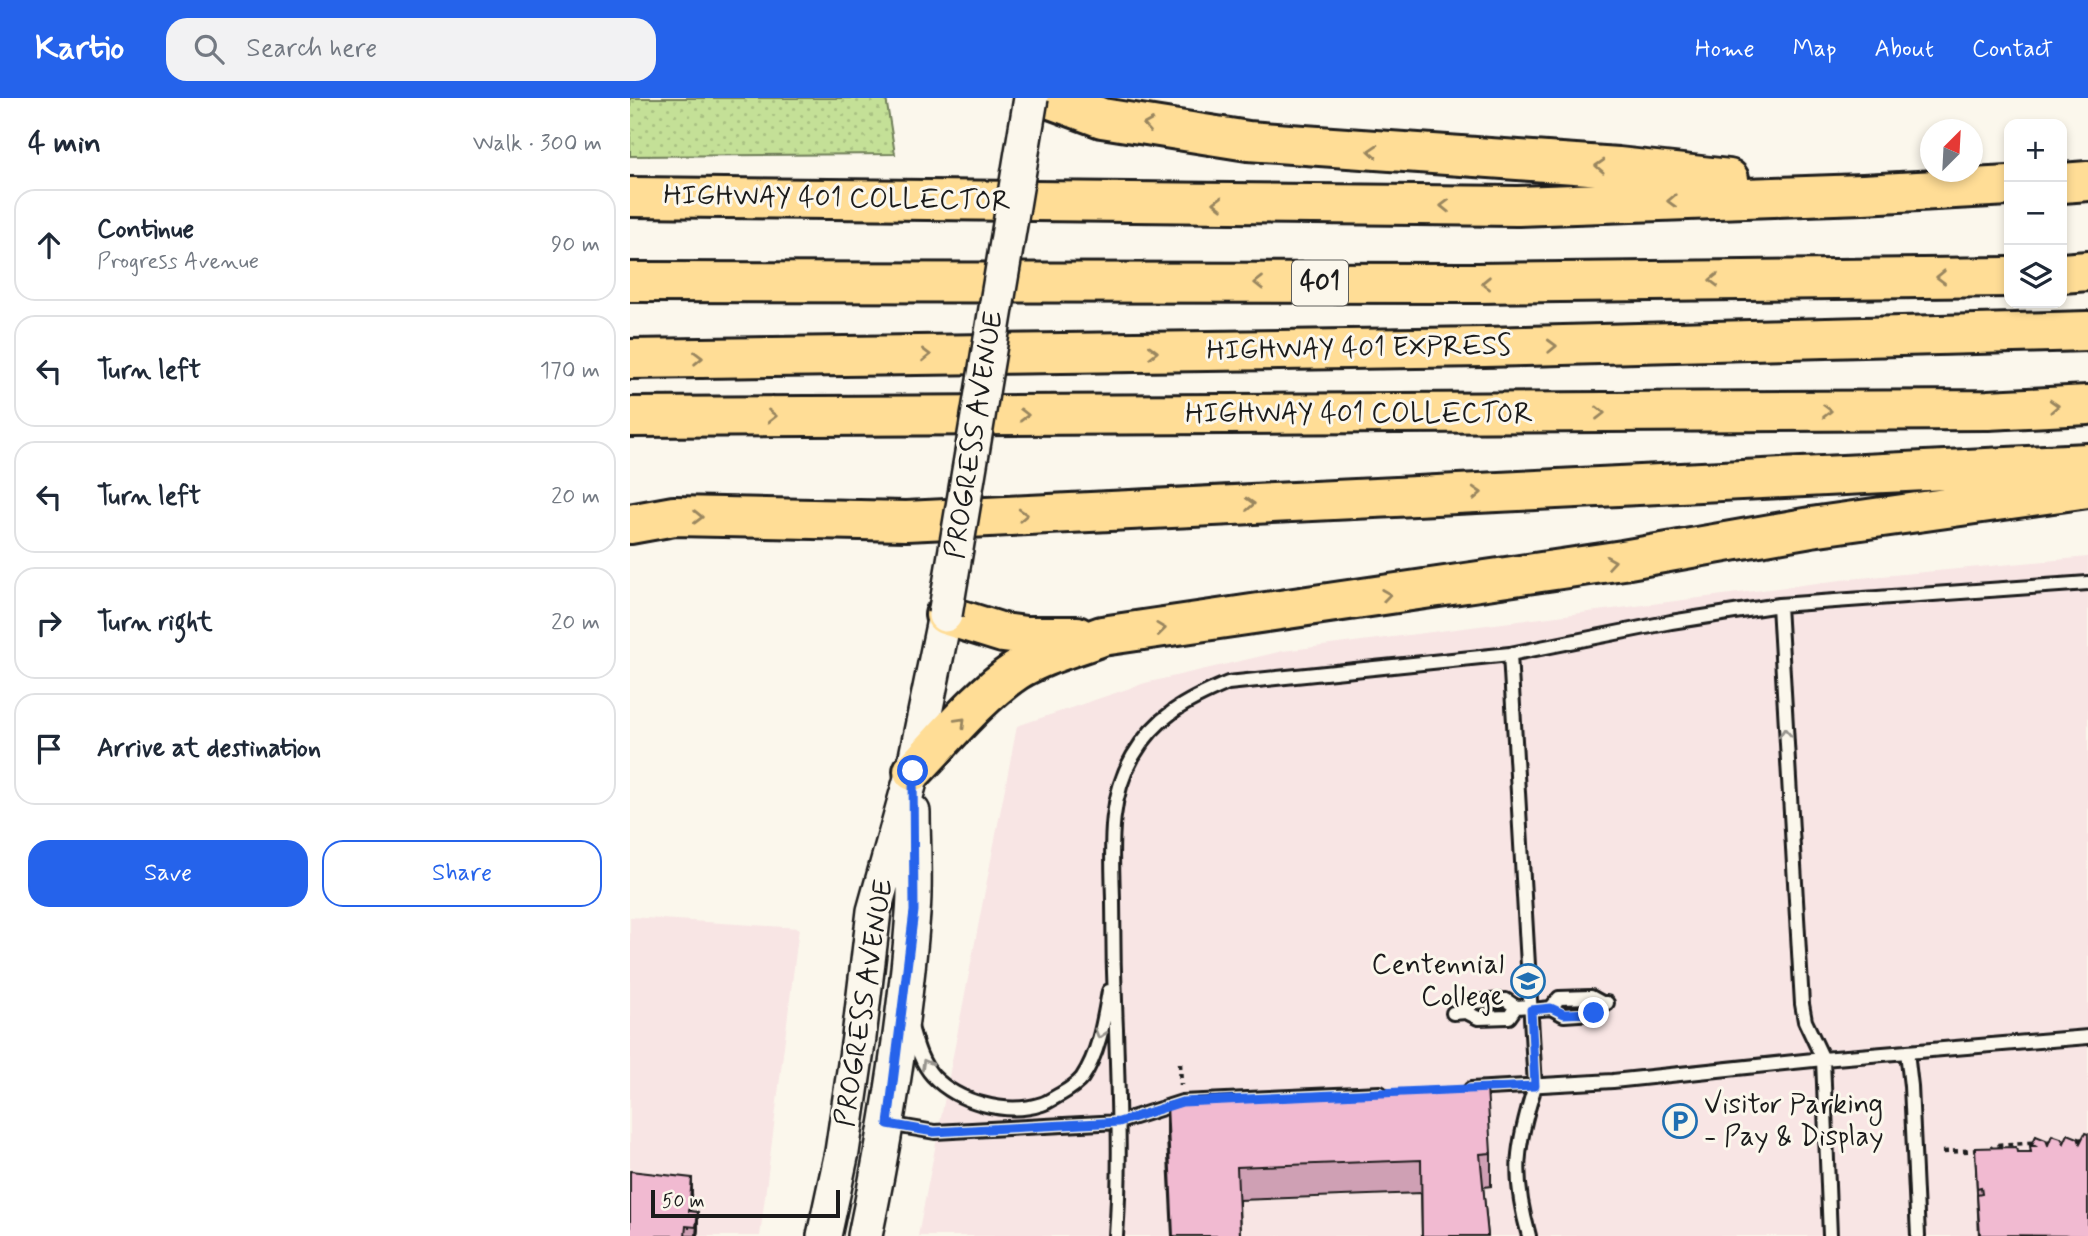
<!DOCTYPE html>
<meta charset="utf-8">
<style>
body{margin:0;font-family:Mynerve,sans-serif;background:#f2f2f3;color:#1f2937}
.controls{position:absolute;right:21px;top:21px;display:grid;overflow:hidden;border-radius:14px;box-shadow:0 4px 10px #0003}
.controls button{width:63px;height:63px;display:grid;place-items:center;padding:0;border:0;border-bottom:2px solid #e0e1e3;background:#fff;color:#1f2937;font:35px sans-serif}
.compass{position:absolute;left:1290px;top:21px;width:63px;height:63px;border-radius:50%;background:#fff;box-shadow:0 4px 10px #0003;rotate:24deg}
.scale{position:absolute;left:21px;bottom:18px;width:189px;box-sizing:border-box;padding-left:7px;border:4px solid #1c1c1c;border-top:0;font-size:19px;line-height:24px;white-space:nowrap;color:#1c1c1c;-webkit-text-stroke:5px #fbf7ec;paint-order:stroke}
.stop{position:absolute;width:21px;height:21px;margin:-16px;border:5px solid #2563eb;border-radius:50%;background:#fff}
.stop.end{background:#2563eb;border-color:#fff;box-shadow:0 2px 7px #0008}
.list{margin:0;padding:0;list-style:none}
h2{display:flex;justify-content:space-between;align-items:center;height:91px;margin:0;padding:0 28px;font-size:30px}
h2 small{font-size:23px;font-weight:400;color:#747a83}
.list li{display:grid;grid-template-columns:46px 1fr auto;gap:21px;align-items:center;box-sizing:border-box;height:112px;margin:0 14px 14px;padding:0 14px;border:2px solid #e0e1e3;border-radius:21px}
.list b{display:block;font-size:26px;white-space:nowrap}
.list p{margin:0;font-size:23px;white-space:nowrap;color:#747a83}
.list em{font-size:23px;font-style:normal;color:#747a83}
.actions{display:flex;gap:14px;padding:21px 28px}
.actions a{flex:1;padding:16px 0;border:2px solid #2563eb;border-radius:21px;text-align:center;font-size:24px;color:#2563eb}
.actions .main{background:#2563eb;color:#fff}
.icon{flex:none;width:38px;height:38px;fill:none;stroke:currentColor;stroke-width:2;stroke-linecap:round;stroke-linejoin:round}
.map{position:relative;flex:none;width:1458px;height:1138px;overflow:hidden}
header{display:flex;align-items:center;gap:42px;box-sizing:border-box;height:98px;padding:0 35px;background:#2563eb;color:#fff}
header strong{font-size:33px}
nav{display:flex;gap:38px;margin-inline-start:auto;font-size:24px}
.search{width:490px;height:63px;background:#f2f2f3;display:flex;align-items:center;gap:18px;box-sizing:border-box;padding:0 24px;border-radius:21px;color:#747a83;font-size:26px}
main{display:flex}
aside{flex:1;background:#fff}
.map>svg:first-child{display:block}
.built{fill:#f8e5e4}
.grass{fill:url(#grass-dots);stroke:#707e5a;stroke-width:2}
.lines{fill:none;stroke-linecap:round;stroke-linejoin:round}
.lane-casing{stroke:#1c1c1c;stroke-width:18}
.secondary-casing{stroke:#1c1c1c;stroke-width:38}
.highway-casing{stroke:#1c1c1c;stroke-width:44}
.path{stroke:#1c1c1c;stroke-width:4.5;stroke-dasharray:5 5;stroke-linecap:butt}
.lane{stroke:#fbf7ec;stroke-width:12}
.secondary{stroke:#fbf7ec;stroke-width:33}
.highway{stroke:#ffdd96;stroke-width:38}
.secondary-bridge-casing{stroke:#1c1c1c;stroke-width:38;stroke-linecap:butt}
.secondary-bridge{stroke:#fbf7ec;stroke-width:33}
.wall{fill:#cfa0b4;stroke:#1c1c1c;stroke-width:2}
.shaded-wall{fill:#a98292;stroke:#1c1c1c;stroke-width:2}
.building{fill:#f1bad1;stroke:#1c1c1c;stroke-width:2}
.oneway{stroke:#99865f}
.oneway2{stroke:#97948e}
.route{stroke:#2563eb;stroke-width:9}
.labels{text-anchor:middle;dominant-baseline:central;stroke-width:6;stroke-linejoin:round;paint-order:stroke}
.shield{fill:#fbf7ec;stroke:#5f5e5a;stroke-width:2}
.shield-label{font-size:26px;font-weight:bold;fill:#1c1c1c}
.street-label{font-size:28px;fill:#1c1c1c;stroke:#fbf7ec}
.poi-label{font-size:28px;fill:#1c1c1c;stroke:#fbf7ec;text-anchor:end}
</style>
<header>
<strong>Kartio</strong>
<div class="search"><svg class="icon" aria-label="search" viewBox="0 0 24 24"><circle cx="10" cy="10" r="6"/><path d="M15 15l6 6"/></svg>Search here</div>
<nav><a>Home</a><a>Map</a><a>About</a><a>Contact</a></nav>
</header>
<main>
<aside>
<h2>4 min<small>Walk · 300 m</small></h2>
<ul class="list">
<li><svg class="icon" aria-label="ahead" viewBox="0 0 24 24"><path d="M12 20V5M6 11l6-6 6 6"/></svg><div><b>Continue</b><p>Progress Avenue</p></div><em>90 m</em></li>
<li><svg class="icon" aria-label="left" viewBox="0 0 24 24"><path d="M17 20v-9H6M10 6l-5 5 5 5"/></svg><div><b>Turn left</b></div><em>170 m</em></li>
<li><svg class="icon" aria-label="left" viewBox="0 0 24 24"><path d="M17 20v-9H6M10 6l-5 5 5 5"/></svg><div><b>Turn left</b></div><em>20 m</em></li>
<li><svg class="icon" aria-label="right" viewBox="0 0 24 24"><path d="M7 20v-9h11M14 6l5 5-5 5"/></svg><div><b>Turn right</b></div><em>20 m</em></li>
<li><svg class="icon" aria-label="arrive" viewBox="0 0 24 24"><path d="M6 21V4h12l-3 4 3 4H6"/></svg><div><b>Arrive at destination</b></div></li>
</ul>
<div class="actions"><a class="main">Save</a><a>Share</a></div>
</aside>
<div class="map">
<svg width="1458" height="1138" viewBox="0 0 1458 1138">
<defs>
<pattern id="grass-dots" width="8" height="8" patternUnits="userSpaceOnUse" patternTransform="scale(1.75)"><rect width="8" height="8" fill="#c4e097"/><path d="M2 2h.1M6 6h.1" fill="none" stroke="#a8c082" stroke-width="1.8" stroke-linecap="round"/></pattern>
</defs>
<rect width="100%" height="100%" fill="#fbf7ec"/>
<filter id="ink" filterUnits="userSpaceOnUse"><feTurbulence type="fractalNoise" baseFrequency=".0143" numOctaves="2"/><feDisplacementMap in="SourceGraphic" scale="14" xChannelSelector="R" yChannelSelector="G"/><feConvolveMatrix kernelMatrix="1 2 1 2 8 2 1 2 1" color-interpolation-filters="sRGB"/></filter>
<g filter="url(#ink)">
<path class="built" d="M1458,459v679h-1170l99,-510 128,-43 138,-32 566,-72z
M0,819l169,11 -39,308h-130z"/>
<path class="grass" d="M0,0h256l9,56 -265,2z"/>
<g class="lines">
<g class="lane-casing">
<path id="lane" d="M1149,507l23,399 3,17 18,38 7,177
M880,556l25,432c-19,60 -23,89 -6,150
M921,910l8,-10 32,-1 11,6h5
M901,912l20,-2 13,7 30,-2 8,-10
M836,914l7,-10 33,-2 10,7 14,-1
M823,915l13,-1 12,6 31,-1 7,-10
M281,929c5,17 10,36 22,49 25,26 73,40 109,28 6,-2 13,-7 19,-10 7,-4 16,-10 21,-16 17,-25 22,-58 27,-87
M1277,954l4,34 7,150
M841,991l142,-8 210,-22 265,-22
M258,1026l47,8 184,-10 63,-20 198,-9
M486,1138c5,-69 2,-138 0,-207 -2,-43 -3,-85 -3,-128 -1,-49 -6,-100 20,-145 23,-40 54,-56 95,-73l282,-29 161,-32 108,-17 309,-22"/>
</g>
<g class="secondary-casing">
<path id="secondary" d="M194,1138l18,-84 17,-115 15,-126 39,-140 32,-156
M235,1138c22,-106 40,-214 48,-323 3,-33 0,-68 0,-101"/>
</g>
<g class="highway-casing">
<path id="highway" d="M418,0l54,20 146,23 370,26 111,12
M1432,85l26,-2
M0,99l888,9 345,-12 146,-8
M1432,175l26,-2
M0,184l847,1 532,-6
M0,261l855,-12 603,-16
M0,319l1358,-7 100,-5
M0,426l44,-8 232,5 1182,-58
M315,517l58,18 23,3h51
M283,673c31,-32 67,-76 103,-100 25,-16 58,-24 86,-35l521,-76 188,-33 277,-39"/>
</g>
<path class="path" d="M550,965l1,22
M1359,1052l7,-5 92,-6
M1313,1054l37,-2"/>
<use href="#lane" class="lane"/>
<use href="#secondary" class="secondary"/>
<use href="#highway" class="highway"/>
<g class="secondary-bridge-casing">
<path id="secondary-bridge" d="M315,517l86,-517"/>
</g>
<use href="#secondary-bridge" class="secondary-bridge"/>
</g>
<path class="wall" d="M605,1003l256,52v33l-8,1 5,49h-66l-1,-43 -182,7 1,36h-68l-5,-99v-33z
M1406,1038l52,100h-109l-4,-88 42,4h13z
M62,1098l-2,15 8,18 -1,7h-67z"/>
<path class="shaded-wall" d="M62,1080v18l-3,33v-18z
M68,1114v17l-1,7h-1z"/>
<path class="building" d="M857,989l4,66 -11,1 8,82h-66l-1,-76 -184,7 3,69h-67l-6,-132 31,-2 -1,-4 37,-2 1,5z
M1455,1035l3,1v102l-108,-1 -3,-40 5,-1 -1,-7 -4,1 -2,-40 41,-1 1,5h14l-1,-6h5l-3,-2 4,-8 10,4 2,5 4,-10 9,3 3,5 4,-9 10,4 2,5z
M0,1073l62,7 -3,33 9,1 -2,15 -10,-1 -1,10h-55z"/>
<defs><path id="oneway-chevron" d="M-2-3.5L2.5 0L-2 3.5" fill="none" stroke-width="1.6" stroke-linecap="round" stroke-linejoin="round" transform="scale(1.75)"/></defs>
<g class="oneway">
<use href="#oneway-chevron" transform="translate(518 27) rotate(-171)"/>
<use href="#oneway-chevron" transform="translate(743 53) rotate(-176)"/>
<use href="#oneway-chevron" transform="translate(970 68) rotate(-177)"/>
<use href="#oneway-chevron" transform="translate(1042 103) rotate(178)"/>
<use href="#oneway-chevron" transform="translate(588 105) rotate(-179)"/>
<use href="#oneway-chevron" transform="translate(815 108) rotate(-179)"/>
<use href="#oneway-chevron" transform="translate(1311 179) rotate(179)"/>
<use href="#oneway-chevron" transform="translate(1084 182) rotate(179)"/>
<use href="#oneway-chevron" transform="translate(629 185) rotate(-180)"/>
<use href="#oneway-chevron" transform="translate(856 185) rotate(179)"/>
<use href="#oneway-chevron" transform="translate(922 248) rotate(-2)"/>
<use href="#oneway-chevron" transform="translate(523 254) rotate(-1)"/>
<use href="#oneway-chevron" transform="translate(296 257) rotate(-1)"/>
<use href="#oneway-chevron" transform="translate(68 260) rotate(-1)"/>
<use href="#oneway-chevron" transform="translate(1424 308) rotate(-3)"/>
<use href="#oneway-chevron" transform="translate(1197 313)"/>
<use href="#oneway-chevron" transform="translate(970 315)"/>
<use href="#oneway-chevron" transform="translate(394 317)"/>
<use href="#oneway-chevron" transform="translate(142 318)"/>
<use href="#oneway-chevron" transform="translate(847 395) rotate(-3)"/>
<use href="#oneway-chevron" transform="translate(620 406) rotate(-3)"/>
<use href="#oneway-chevron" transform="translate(393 417) rotate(-3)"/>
<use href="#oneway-chevron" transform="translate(68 419) rotate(1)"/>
<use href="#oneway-chevron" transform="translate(981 464) rotate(-9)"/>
<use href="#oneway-chevron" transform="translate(756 497) rotate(-8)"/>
<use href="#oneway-chevron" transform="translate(531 531) rotate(-7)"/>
<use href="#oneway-chevron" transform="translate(331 624) rotate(-46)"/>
</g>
<g class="oneway2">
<use href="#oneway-chevron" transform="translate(1155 635) rotate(-93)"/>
<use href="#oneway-chevron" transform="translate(470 936) rotate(107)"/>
<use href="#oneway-chevron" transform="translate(296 966) rotate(-120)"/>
</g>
</g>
<g class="lines" filter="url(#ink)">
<path class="route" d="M283,673l1,140 -26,213 46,8 185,-10 63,-20 353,-16 -4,-76 20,-2 13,6 30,-1"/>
</g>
<defs>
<g id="university-ring" transform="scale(1.75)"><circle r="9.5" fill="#fbf7ec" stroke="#1f6fb2" stroke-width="1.5"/><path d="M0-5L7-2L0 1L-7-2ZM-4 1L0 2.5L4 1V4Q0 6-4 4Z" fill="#1f6fb2"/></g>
<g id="parking-ring" transform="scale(1.75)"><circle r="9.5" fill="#fbf7ec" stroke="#1f6fb2" stroke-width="1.5"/><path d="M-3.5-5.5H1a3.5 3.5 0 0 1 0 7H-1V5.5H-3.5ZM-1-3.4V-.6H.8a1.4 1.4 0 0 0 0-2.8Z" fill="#1f6fb2"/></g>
</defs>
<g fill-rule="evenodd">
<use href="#university-ring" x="898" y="883"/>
<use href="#parking-ring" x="1050" y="1023"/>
</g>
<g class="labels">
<rect class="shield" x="662" y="162.5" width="56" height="45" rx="5"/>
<g class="shield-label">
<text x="690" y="185">401</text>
</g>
<g class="street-label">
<text transform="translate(207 101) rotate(1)">HIGHWAY 401 COLLECTOR</text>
<text transform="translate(729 251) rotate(-1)">HIGHWAY 401 EXPRESS</text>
<text x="729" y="316">HIGHWAY 401 COLLECTOR</text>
<text transform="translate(345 337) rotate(-81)">PROGRESS AVENUE</text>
<text transform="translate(235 905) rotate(-81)">PROGRESS AVENUE</text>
</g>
<g class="poi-label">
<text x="874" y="867">Centennial<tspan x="874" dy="32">College</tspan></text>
<text x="1074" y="1007" text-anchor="start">Visitor Parking<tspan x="1074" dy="32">- Pay &amp; Display</tspan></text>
</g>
</g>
</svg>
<div class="controls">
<button>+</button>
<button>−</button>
<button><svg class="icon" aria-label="layers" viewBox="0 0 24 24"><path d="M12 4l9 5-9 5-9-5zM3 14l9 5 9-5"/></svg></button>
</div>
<svg class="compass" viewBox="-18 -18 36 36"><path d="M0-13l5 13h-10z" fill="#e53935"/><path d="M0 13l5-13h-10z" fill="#747a83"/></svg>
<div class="scale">50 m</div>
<div class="stop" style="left:283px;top:673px"></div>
<div class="stop end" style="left:964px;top:915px"></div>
</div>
</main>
